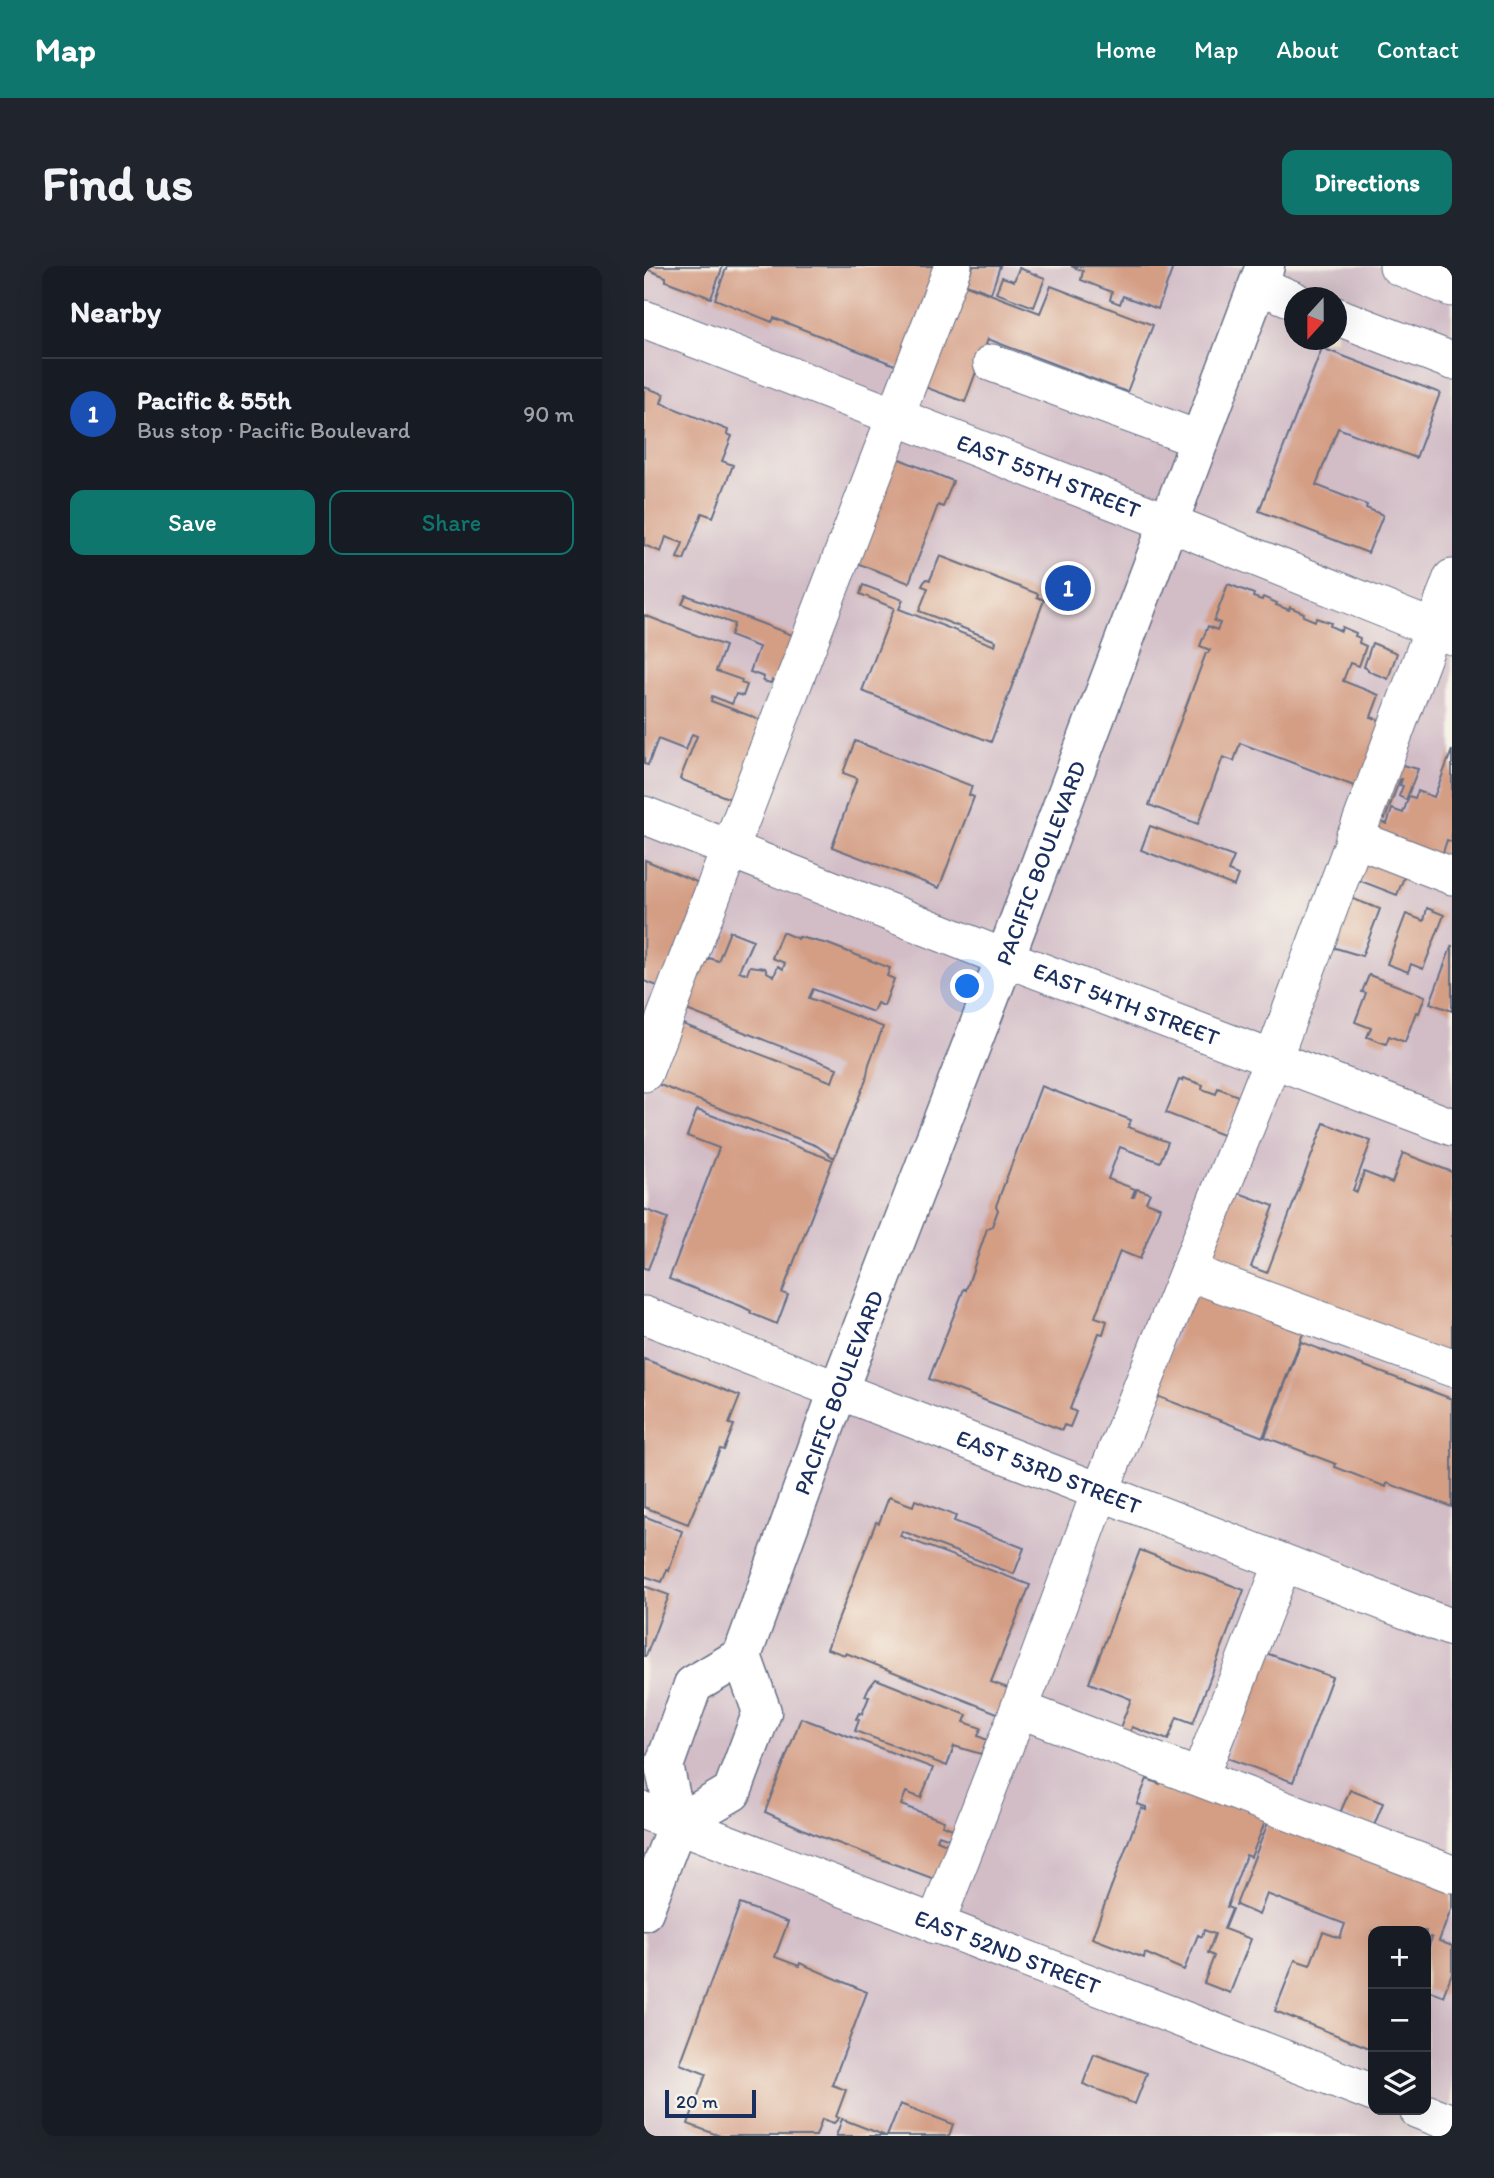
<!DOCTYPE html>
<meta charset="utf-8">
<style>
body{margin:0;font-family:Itim,sans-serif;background:#20242c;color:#f1f3f6}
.controls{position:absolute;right:21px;bottom:21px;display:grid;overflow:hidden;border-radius:14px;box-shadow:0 7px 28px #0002}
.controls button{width:63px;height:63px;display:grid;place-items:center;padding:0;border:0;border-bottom:2px solid #363941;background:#171b24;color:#f1f3f6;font:35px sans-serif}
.compass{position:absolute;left:640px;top:21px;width:63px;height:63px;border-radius:50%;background:#171b24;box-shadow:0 7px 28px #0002;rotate:201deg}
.scale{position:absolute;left:21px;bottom:18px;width:91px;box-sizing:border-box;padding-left:7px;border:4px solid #1b2f5e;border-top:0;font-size:19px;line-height:24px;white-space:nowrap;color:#1b2f5e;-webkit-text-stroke:5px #f7f3e8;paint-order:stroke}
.you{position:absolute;left:324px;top:721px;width:24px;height:24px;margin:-18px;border:5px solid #fff;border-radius:50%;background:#1a73e8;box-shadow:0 0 0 10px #1a73e833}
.badge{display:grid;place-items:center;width:46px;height:46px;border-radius:50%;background:#0f766e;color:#fff;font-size:23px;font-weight:700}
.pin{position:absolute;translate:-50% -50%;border:4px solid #fff;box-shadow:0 2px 7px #0006}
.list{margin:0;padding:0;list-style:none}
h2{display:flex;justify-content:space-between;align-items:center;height:91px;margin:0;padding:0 28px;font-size:30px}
h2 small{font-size:23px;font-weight:400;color:#9ea1a6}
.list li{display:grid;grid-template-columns:46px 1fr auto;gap:21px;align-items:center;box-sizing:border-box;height:112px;padding:0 28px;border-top:2px solid #363941}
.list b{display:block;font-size:26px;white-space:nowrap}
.list p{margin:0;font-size:23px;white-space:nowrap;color:#9ea1a6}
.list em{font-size:23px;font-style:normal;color:#9ea1a6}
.actions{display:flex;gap:14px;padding:21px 28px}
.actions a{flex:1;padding:16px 0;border:2px solid #0f766e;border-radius:14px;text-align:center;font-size:24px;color:#0f766e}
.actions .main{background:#0f766e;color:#fff}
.icon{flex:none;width:38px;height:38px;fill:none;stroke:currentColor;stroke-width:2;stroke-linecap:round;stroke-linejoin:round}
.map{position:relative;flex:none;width:808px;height:1870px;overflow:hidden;border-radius:14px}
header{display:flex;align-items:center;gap:42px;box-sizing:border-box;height:98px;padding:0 35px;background:#0f766e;color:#fff}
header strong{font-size:33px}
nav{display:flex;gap:38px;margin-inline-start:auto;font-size:24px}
.intro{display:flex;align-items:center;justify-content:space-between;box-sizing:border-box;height:168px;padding:0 42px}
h1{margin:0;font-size:49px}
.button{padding:18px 32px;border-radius:14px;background:#0f766e;color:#fff;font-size:24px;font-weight:700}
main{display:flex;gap:42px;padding:0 42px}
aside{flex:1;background:#171b24;border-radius:14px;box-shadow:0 7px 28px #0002}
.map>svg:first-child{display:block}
.industrial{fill:#d2bdc7;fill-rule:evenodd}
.building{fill:#d49e85}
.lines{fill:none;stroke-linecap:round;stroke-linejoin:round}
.minor-casing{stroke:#666f86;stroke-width:39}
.major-casing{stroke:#666f86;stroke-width:41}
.minor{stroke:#fff;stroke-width:37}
.major{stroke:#fff;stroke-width:38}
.labels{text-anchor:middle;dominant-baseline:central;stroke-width:5;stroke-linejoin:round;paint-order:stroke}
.street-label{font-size:23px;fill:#1b2f5e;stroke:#f7f3e8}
</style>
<header>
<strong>Map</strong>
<nav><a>Home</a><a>Map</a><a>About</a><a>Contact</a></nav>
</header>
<div class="intro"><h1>Find us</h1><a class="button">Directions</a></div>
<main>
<aside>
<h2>Nearby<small></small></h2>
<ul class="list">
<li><span class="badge" style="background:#1a4fb4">1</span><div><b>Pacific &amp; 55th</b><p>Bus stop · Pacific Boulevard</p></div><em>90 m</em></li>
</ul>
<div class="actions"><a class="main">Save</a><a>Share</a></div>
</aside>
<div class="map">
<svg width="808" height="1870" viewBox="0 0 808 1870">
<rect width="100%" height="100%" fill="#f7f3e8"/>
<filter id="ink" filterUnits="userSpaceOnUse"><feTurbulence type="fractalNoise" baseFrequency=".0143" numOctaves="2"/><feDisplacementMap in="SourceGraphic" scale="14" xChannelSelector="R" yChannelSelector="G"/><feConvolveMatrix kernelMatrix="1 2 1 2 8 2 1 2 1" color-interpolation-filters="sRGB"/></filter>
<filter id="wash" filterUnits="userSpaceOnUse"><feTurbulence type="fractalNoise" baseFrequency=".00686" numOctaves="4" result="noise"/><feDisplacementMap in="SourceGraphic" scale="28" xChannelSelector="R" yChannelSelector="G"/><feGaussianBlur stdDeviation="1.57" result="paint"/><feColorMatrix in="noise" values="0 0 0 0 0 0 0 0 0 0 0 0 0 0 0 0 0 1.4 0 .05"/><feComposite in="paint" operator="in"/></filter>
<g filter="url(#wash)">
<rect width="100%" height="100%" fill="#f1e7cf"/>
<path class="industrial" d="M0,0h808v1870h-808zM650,32h42v42h-42zM729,1665h53v179h-53z"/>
<g id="blocks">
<path class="building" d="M0,0h79l-12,32 -45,-17v-4l-22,-9z
M83,0h218l-40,103 -131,-51 -2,4 -57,-23z
M329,0h27l-9,27 -25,-9z
M427,0h101l1,1 -15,42 -35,-13 -3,8 -10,-4 2,-8 -31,-12 2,-9z
M375,2l26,10 -11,29 -38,-14 6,-16 12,4z
M317,17l79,30 11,-27 102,39 -26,67 -139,-53 -23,63 -43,-16z
M678,82l118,45 -24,65 -78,-30 -22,57 51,20 -1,3 17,7 -15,38 -109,-42z
M0,121l20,7 -3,9 67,27 -1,4 5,2 -10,25 11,4 -20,52 -11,-4 -18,47 -7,-2 6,-15 -17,-6 -5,15 -17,-7z
M253,192l56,23 -10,26 -5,-2 -29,78 -55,-21z
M296,290l98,38 -1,3 7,3 -53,142 -129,-51 32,-83 -34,-14 3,-9 40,15 -4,9 96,37 1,-5 -77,-30 9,-23 -6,-2 2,-4 3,-3 3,1z
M584,318l26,10 -1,3 9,3 1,-3 14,6 -1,2 13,5 1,-3 14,6 -1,3 12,5 1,-3 15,5 -1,3 11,5 1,-4 14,6 -1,3 5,2 -1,5 7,3 -7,20 -9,-3 -7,18 36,14 -8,22 16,6 -25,66 -122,-46 -6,18 -11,-4 -25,67 -49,-19 57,-152h2l2,-3 -10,-4 8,-20 9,4 3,-7 -6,-2z
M42,329l117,44 -18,46 -13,-5 -1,3 -8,-2 1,-4 -14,-5 9,-25 -29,-11 4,-12 -52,-20z
M0,349l81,31 -9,25 26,9 -1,3 6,2 -4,11 -7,-2 -4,10 -20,-8 -1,5 58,22 -31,79 -58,-23 17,-43 -5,-2 -6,16 -28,-11 -10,26 -4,-1z
M728,377l25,10 -9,26 -20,-8v-2l-4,-2z
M211,475l117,45 -3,9 5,2 -35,91 -107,-41 25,-69 -14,-5z
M808,484v92l-5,-2 -7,22 -69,-29 5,-13 11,4 5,-15 11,4 6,-17 6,2 3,-7 16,6z
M750,497l24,6 -12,31 -7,-4 4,-10 -3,-1 2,-6h-2l-15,40 -11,-4z
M506,560l84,31 -6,14 10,4 -4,11 -93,-36z
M718,589l44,17 -9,23 -44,-17z
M1,594l61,26 -40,103 -22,-8z
M704,631l32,12 -18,47 -33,-10z
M783,642l17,7 -21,54 -12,-5 -3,8 -21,-8 19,-50 18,7z
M86,665l23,9 -14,31 8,3 3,-8 15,2 2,4 7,4 4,-10 5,3 2,-6 -13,-5 10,-26 16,7 1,-2 29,7 62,24 -3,8 7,3 -10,27 -7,-3 -4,9 -60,-23 -4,9 74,29 -14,37 -3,16 -32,78 -17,-12 -160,-62 23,-61 152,59 5,-14 -153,-59 21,-50 3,1 1,-2 9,3z
M808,679v66l-22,-8z
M725,709l56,21 -6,17 -3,-1 -11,30 -16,-6 -3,8 -19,-7 4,-9 -16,-6 11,-29 -4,-1z
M539,812l20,7 -1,4 14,5 2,-6 20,8 -2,6 2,1 -13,33 -59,-23 13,-33 3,1z
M397,820l90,34 -3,7 40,15 -8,20 -40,-15 -12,32 27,10 -3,8h2l3,-8 13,4 -4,9 14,5 -20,52 -20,-8 -25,66 12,4 -4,13 -4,-1 -29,76 6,3 -6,15 -6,-2 -2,5 -133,-51 35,-90 2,1 21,-61 5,-3 6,-16 -2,-4z
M53,844l136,50 -51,133 6,2 -11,29 -27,-11 1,-2 -10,-5 -72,-27 50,-131 -32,-12z
M680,857l47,18 -18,49 4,2 7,-20 28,11 11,-30 49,19v193l-250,-97 29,-78 43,16 -23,61 16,6z
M0,943l24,9 -20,51 -4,-1z
M550,1023l110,42 -41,106 -109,-42z
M657,1076l151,57v108l-65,-24 -1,4 -51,-20 1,-3 -71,-27z
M0,1093l96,37 -11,28 5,1 -10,25 -4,-1 -32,75 -44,-17z
M245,1231l24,9 2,-6 41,16 -2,5 70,27 -10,26 -112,-43 -2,5 130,49 -39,97 25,9 -9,26 -161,-64 -1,2 -18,-6 49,-127 3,1z
M0,1250l38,15 -13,40 -2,-1 -5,12 -18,-6z
M496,1284l104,40 -51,133 -16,-6 -9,23 -36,-13 -4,10 -10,-4 13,-34 -42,-16z
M0,1320l25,9 -23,61h-2z
M622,1387l66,24 -39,105 -66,-24z
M232,1413l91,36 -3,7 17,6 -3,8 9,4 -6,14 -27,-8 -7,20 -92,-35 4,-11 -3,-1 3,-6 3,1 7,-17 -4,-1 3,-7z
M157,1452l132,50 -12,30 -15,-6 -5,13 43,16 -2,4 16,6 -3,10 -16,-6 -2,5 21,9 -13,34 -129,-48 -51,-23z
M519,1511l104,40 -16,40 -5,-2 -19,52 5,2 -8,20 27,10 -21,54 -26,-10 10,-27 -6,-3 7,-19 -11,-4 -2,7 -4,-2 -14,35 -39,-17 -1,5 -52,-20 49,-130 5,2v-3l-9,-3 10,-25 13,5z
M706,1524l33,13 -10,25 -33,-15z
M627,1549l181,71v21l-13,34 13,5v27l-9,23 -15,-6 -2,6v-42l6,-16 -2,-1 -4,10v-16h-53l-1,118 -97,-38 20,-51 15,5 13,-33 17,6 5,-14 -78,-30 -8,21 -23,-10z
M96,1638l48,18 -13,35 24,9 1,-3 67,29 -35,93 14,5 -10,27 3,1 -5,5 -12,-4 -6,17h-96l-32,-12 18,-50 -26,-10z
M450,1788l53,19 -12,31 -52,-20z
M256,1838l53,20 -4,12h-62z
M198,1853l44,17h-50z"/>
</g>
</g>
<g filter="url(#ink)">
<use href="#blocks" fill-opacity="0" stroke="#666f86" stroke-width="2"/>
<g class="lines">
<g class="minor-casing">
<g id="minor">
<path d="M754,0l54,22"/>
<path d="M614,19l36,15"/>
<path d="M692,50l116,45"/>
<path id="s1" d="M0,53l526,204 282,113"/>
<path d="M348,97l208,77"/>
<path id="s2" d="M0,549l361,143 447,169"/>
<path d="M710,572l98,38"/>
<path d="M0,807l309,-807"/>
<path d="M545,1006l263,96"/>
<path id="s3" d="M0,1049l808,313"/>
<path d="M375,1443l433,165"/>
<path d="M563,1492l76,-195"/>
<path id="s4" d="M0,1545l729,282"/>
<path d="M291,1659l102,-262 63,-171 173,-433 179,-481"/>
<path d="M774,1844l34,13"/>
</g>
</g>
<g class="major-casing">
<g id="major">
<path d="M33,1558l55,-32 30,-80 -20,-56"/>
<path id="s5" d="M0,1645l33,-87 -13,-58 29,-81 49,-29 96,-265 167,-433 260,-692"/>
</g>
</g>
<use href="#minor" class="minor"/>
<use href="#major" class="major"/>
</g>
</g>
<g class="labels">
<g class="street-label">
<text stroke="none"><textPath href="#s1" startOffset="434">EAST 55TH STREET</textPath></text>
<text stroke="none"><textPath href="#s5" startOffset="1143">PACIFIC BOULEVARD</textPath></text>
<text stroke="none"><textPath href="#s2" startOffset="518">EAST 54TH STREET</textPath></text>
<text stroke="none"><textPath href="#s5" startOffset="576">PACIFIC BOULEVARD</textPath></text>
<text stroke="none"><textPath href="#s3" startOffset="434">EAST 53RD STREET</textPath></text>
<text stroke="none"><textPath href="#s4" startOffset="390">EAST 52ND STREET</textPath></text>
</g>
</g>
</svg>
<div class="controls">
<button>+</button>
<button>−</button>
<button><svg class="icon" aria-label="layers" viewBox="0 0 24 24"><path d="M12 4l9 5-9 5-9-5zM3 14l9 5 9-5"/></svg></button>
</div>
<svg class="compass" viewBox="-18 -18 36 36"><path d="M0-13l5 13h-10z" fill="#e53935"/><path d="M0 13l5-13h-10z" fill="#9ea1a6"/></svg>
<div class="scale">20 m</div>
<div class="you"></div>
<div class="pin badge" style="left:424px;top:322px;background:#1a4fb4">1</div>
</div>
</main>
